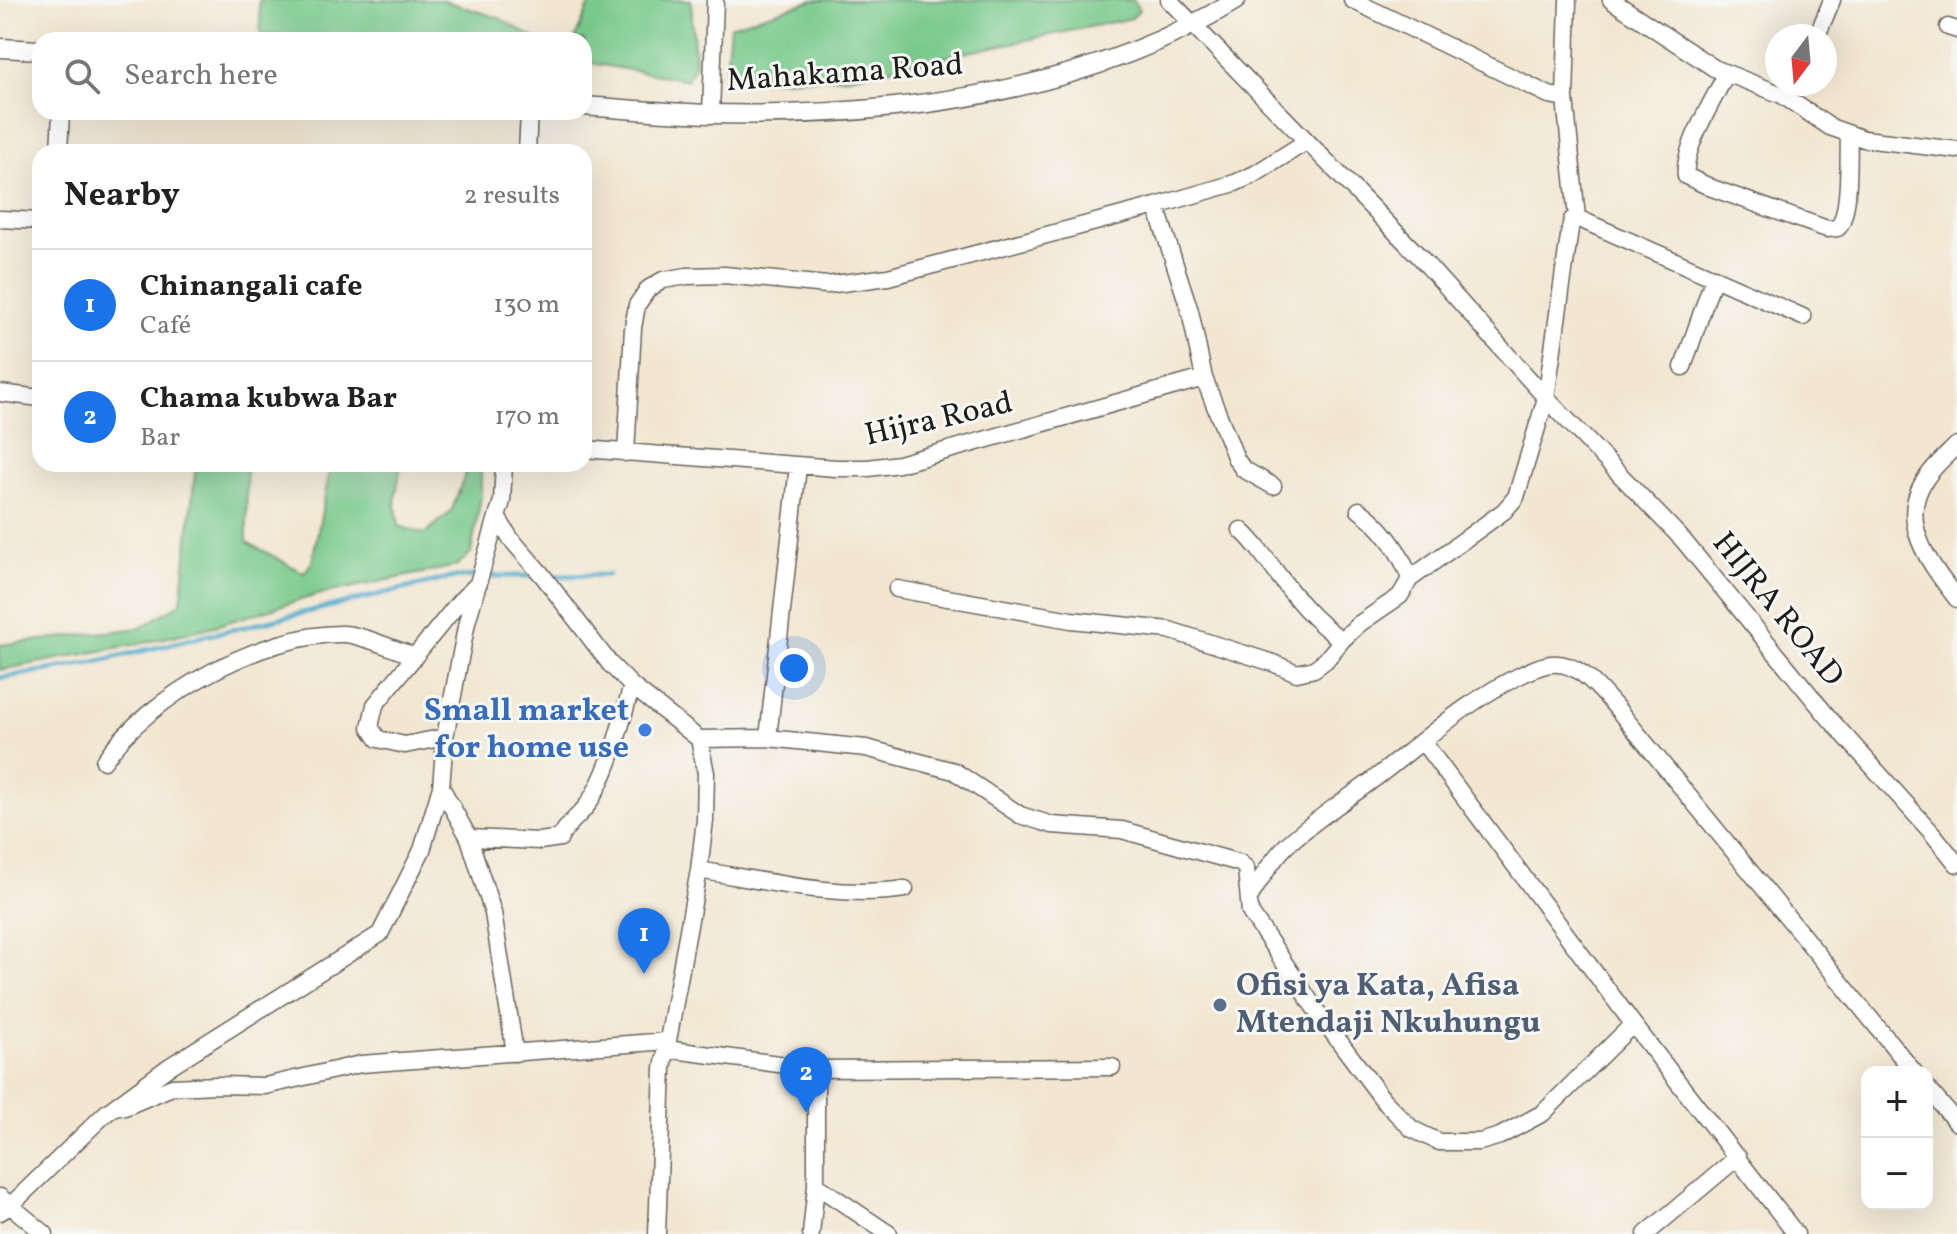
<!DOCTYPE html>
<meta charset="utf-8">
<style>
body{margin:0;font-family:Vollkorn,serif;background:#f6f6f6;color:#222}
.controls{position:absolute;right:24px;bottom:24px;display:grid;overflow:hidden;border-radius:16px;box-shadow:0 8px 32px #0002}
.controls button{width:72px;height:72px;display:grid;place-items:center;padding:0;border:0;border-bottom:2px solid #e0e0e0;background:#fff;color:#222;font:40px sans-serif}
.compass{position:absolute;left:1765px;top:24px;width:72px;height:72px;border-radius:50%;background:#fff;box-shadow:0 8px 32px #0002;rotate:196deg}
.you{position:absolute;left:794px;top:668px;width:28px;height:28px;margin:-20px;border:6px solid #fff;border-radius:50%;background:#1a73e8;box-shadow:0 0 0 12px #1a73e833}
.badge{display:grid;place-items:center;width:52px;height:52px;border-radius:50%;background:#1a73e8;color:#fff;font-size:26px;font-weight:700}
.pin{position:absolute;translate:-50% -66px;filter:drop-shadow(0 2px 4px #0008)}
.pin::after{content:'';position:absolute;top:42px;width:28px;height:24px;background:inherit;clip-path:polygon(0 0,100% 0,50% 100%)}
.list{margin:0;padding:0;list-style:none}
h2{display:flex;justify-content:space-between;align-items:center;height:104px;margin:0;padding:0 32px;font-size:34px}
h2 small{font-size:26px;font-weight:400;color:#767676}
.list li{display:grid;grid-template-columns:52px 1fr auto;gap:24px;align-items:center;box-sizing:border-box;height:112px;padding:0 32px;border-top:2px solid #e0e0e0}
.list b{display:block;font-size:30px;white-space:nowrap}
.list p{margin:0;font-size:26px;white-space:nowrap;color:#767676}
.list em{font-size:26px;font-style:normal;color:#767676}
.icon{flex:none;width:44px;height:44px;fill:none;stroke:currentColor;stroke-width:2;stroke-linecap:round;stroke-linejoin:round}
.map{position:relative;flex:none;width:1957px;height:1234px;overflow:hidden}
.search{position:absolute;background:#fff;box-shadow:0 8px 32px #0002;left:32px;top:32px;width:560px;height:88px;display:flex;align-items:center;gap:20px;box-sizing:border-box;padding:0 28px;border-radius:24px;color:#767676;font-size:30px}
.panel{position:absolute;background:#fff;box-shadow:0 8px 32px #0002;left:32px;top:144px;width:560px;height:328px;border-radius:24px}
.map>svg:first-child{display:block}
.green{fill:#78c98b;stroke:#4a7254;stroke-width:2}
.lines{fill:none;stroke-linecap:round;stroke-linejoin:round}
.stream{stroke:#4aa9c9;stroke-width:5}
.minor-casing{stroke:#67635b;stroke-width:19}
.tertiary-casing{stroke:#67635b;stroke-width:21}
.minor{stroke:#fff;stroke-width:16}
.tertiary{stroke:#fff;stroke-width:18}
.shop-dot{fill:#3f7fe0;stroke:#f6f6f2;stroke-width:3}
.service-dot{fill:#5c6f8a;stroke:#f6f6f2;stroke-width:3}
.labels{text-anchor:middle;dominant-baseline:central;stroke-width:6;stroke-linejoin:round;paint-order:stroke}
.street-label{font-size:32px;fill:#1c1c1c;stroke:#f6f6f2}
.shop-label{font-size:32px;font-weight:bold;fill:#366cbe;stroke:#f6f6f2;text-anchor:end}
.service-label{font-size:32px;font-weight:bold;fill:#4e5e75;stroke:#f6f6f2;text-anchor:start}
</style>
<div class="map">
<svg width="1957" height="1234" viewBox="0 0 1957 1234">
<rect width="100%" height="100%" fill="#f6f6f2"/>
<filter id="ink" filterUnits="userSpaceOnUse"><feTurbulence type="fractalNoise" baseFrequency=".0125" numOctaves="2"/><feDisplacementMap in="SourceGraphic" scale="16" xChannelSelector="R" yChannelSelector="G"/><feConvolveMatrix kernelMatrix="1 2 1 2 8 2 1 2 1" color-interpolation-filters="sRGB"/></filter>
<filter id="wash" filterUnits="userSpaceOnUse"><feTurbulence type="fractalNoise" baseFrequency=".006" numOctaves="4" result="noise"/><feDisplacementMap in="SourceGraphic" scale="32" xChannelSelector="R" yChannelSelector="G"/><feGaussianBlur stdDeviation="1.8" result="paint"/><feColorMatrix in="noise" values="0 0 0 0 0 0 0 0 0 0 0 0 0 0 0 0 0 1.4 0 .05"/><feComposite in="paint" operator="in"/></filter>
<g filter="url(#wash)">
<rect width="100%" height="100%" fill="#f2e6d0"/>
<path class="green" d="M259,0h183l57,18 39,22h-200l-77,-5z
M592,0h99l4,64 -8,16 -103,-18v-22h-10z
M814,0h319l6,10 -7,8 -283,59 -124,5 5,-56z
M196,464h50l1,78 57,31 8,-11 19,-98h70l-6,37 4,25 25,8 27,-22 18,-48h12v33l-10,56 -15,13 -136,28 -105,32 -67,16 -148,28v-25l140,-17 41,-25z"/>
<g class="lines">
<path class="stream" d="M485,576h54
M549,576l59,-1
M0,678l91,-15 359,-85 25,-2"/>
</g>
</g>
<g filter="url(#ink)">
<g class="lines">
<g class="minor-casing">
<path id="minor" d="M1169,0l250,256 127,142 137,142 146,178 104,116 24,30
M1352,0l197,95 16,3
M1611,0l103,68 68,27 48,32 34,12 93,11
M1948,27l9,3
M1817,36l15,-36
M1726,74c-12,26 -44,75 -40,102l26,12 115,41 11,-1c13,-17 10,-70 11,-93
M711,114l4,-114
M59,152l2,-40
M527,152l2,-40
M1156,206l34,105 14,67 32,81 7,10 30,17
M1577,218l226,99
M0,219l40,2
M1683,367l31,-90
M0,393l40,5
M1957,445c-10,10 -22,20 -30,32 -32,43 3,87 30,122
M584,449l252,19h32l31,-4 305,-86
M626,453l7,-125 4,-23 11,-16 15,-9 24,-4 37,-1 103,10 61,-8 268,-71 79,-23 20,-9 52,-33
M504,464l-2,37 -5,16 13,21 33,38 67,88 22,22 67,53 7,34 -1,47 -6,50 -36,198 -6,166
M497,517l-30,105 -22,115 -4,50 28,51 24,75 22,140
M1241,530c13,11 21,24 32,38 20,27 40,53 69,72
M1410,579l94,-68 12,-14 30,-99 24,-169 2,-9 5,-2 -12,-120 3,-98
M897,589l174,31 98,10 104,33 24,10 17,-4 12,-9 16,-20 17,-16 41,-28 10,-17c-9,-27 -28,-53 -51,-69
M445,737l-40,8 -27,-6 -8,-12 5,-22 85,-104 19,-18
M768,738l30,-272
M699,739l69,-1 98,10 88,23 66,44 32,10 70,5 118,33 6,5 4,44 68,101 66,88 28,28 27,13h41l20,-6 43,-23 90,-89
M1423,742l210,282 163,210
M104,761c44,-65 161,-129 240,-127 19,1 51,16 71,22
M469,838l71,3 20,-3c7,-15 19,-21 28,-34 23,-35 32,-79 44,-118
M699,870c67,11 139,29 206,19
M1251,895c10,-17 21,-35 35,-49 26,-25 59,-45 88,-67 49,-37 93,-79 149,-105 9,-4 18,-9 28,-10 28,-3 48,25 64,42l299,366
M666,1049l150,20 296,-2
M1927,1088l30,35
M125,1107l47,-20 45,-2 48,1 96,-22 307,-23
M816,1185l73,49
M0,1197l45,37
M0,1212l10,-6 95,-92 65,-48 210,-132 42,-84 19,-63
M811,1234l5,-49v-116
M1646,1234l92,-77"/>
</g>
<g class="tertiary-casing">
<path id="tertiary" d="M0,48l40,2
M584,106c42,3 85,7 127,8 178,4 372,-19 525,-114"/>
</g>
<use href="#minor" class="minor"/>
<use href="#tertiary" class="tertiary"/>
</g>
</g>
<circle class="shop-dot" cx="645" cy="730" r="8"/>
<circle class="service-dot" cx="1220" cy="1005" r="8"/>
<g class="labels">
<g class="street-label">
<text transform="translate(845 74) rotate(-4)">Mahakama Road</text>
<text transform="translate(939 420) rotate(-13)">Hijra Road</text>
<text transform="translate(1777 610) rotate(51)">HIJRA ROAD</text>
</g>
<g class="shop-label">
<text x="629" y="712">Small market<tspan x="629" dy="37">for home use</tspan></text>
</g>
<g class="service-label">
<text x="1236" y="987">Ofisi ya Kata, Afisa<tspan x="1236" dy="37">Mtendaji Nkuhungu</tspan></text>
</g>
</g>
</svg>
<div class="controls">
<button>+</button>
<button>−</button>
</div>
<svg class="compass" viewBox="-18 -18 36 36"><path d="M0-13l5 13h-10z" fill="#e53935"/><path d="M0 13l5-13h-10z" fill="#767676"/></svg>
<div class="you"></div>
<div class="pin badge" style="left:644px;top:974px">1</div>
<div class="pin badge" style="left:806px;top:1113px">2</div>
<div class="search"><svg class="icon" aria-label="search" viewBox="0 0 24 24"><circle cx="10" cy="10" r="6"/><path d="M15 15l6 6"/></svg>Search here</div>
<section class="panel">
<h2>Nearby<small>2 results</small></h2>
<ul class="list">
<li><span class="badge">1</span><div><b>Chinangali cafe</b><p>Café</p></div><em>130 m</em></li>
<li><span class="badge">2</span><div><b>Chama kubwa Bar</b><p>Bar</p></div><em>170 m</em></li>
</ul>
</section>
</div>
